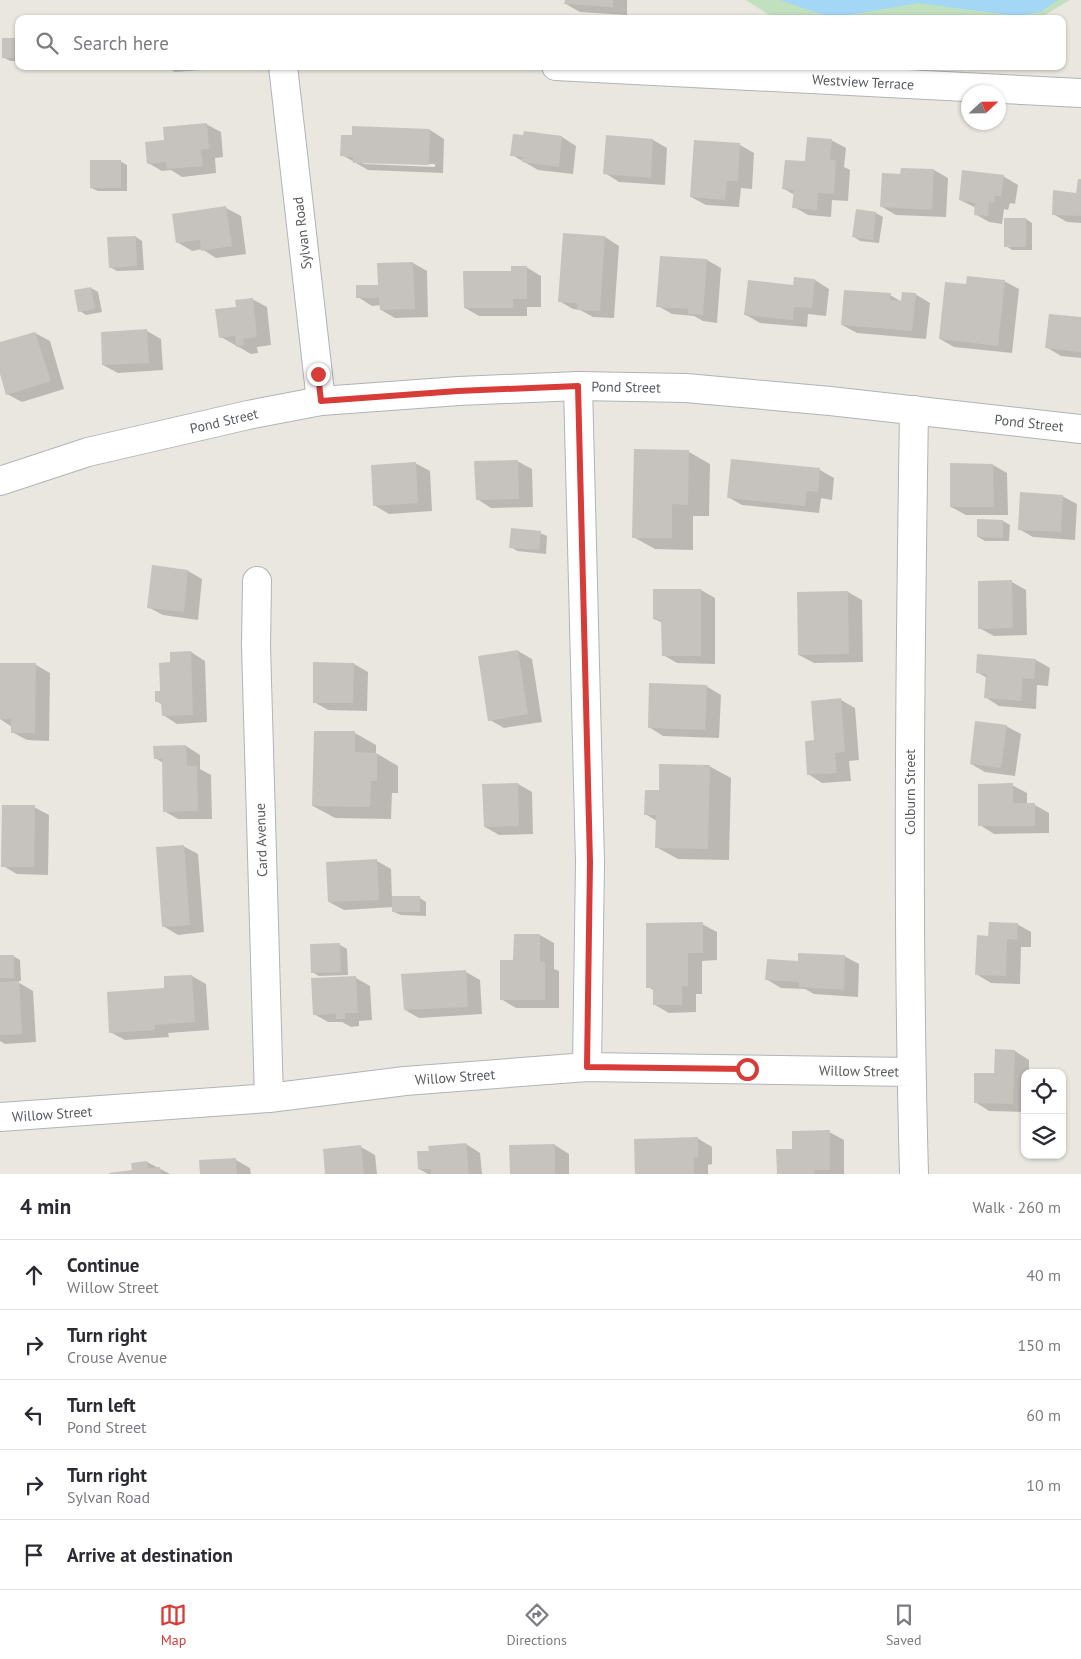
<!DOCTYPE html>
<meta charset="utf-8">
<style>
body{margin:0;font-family:"PT Sans",sans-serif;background:#f7f7f7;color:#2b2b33}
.controls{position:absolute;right:15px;bottom:15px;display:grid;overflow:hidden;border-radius:10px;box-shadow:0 1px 4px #0004}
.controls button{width:45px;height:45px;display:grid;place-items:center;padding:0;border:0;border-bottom:1px solid #e1e1e2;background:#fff;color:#2b2b33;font:25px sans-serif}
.compass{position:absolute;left:961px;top:85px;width:45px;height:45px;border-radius:50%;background:#fff;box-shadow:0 1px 4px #0004;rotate:68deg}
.stop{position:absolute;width:15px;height:15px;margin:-11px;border:4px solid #d73c39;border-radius:50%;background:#fff}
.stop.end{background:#d73c39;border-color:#fff;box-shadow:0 1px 5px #0008}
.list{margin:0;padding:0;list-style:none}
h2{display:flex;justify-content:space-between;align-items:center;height:65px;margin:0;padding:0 20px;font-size:21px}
h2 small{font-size:16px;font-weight:400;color:#7c7c81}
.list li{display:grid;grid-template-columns:32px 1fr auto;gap:15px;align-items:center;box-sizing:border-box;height:70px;padding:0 20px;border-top:1px solid #e1e1e2}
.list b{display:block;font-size:19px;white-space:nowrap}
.list p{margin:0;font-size:16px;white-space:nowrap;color:#7c7c81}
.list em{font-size:16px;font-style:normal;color:#7c7c81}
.icon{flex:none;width:28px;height:28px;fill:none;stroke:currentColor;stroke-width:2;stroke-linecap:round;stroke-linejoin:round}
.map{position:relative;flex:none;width:1081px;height:1174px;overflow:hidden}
.search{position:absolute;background:#fff;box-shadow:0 1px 4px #0004;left:15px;right:15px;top:15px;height:55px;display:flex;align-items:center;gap:12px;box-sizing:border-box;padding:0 18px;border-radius:10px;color:#7c7c81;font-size:19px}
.sheet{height:415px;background:#fff}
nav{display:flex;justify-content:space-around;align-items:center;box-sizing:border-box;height:70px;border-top:1px solid #e1e1e2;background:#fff;font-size:14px;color:#7c7c81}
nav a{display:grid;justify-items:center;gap:2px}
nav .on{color:#d73c39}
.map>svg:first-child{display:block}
.green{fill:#c0e0be}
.water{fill:#a4d7f6}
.shadow{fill:#0003;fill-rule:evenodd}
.building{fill:#c6c2bd}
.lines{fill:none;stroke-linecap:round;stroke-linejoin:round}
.street-casing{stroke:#b1b3b7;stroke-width:30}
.secondary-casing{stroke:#b0b3b6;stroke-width:30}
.street{stroke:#fff;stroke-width:28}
.secondary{stroke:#fff;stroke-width:28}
.route{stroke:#d73c39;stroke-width:6}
.labels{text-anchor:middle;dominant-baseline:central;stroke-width:4;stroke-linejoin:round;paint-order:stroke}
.street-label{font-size:14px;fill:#595c5f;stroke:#fff}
</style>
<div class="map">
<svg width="1081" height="1174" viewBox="0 0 1081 1174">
<rect width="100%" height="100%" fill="#eae7e0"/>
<path class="green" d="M746,0h324l-32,19h-262z"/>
<path class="water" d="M780,0h278l-18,12 -22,4 -100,-13 -86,15z"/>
<path class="shadow" d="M566,0h61v15l-47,-3 -14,-8z
M18,40l1,21h-9l-7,-4z
M164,66h50l1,3 -40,3z
M206,124l15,8 2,25 -8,1 1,15 -34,4 -11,-7 -9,1 -14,-8 17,-22z
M354,127l76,3 14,9 -1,34 -75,-3 -26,-15 11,-19zM361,162l74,2v3l-71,-3z
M562,137l14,9 -3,28 -35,-4 -26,-15z
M607,137l46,3 14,8 -2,37 -46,-3 -14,-9z
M831,140l15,8 -2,19 6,3 -2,31 -16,-1 -1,17 -23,-2 -14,-8 1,-12 -11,-6 23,-26z
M740,145l14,8 -2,36 -11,-1 -2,19 -33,-2 -15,-8z
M120,161l7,4v26h-29l-7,-3z
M934,170l14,8 -2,39 -50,-2 -14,-8 19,-32z
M1003,176l15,9 -3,19 -5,-1 -2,7 -4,-1 -2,15 -13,-2 -14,-8 1,-6 -16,-8z
M1081,180v43l-14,-1 -14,-8 24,-20z
M226,208l15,8 5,38 -30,4 -14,-9 -10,2 -15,-9z
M857,211l19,2 7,4 -4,26 -19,-2 -6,-4z
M1026,219l6,4v27h-20l-6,-4z
M564,234l41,3 14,9 -5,72 -21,-1 -13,-7 -7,-1 -14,-8z
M136,237l6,4 2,29 -27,1 -7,-4z
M662,257l45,3 14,8 -4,55 -14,-2 -9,-5 -22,-2 -14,-8z
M413,263l14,8 1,46 -33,1 -14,-8v-5l-9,1 -14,-9 21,-11z
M526,267l15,9v31h-14v9h-48l-14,-8 48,-36z
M795,278l20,2 14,9 -3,27 -18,-2 -1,13 -47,-4 -14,-8 48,-29z
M1004,281l15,8 -7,64 -58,-6 -14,-8z
M91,288l7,4 4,20 -16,3 -6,-4z
M915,294l15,9 -4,36 -69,-6 -15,-8 48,-30 12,7z
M252,299l15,8 4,38 -14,2 1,6 -7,1 -30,-17 16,-29z
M1081,319v39l-20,-2 -15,-9z
M147,331l14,8 2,31 -45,3 -15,-8z
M35,333l15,8 14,48 -42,13 -15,-8 -7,-24v-27z
M689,452l21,12 -1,52h-16v34l-38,-1 -22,-12z
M732,460l88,10 14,8 -2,22 -11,-2 -2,15 -77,-8 -14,-8z
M517,461l15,8 1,38 -42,1 -14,-9z
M415,463l15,8 2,40 -43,3 -15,-9z
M993,465l14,8 1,42h-42l-15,-8z
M1062,496l15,8 -2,36 -42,-3 -14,-8z
M978,521h25l7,4 -1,16h-24l-7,-4z
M540,533l7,3 -1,18 -29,-3 -6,-4z
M153,566l35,5 14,8 -4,41 -35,-5 -15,-8z
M1012,582l14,8 1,45 -33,1 -15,-8z
M701,590l14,8v66l-38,-1 -14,-8v-32l-9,-4z
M848,592l14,8 1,62 -49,1 -15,-8z
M518,651l14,8 10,63 -38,6 -14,-8z
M191,652l14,9 2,61 -30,2 -14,-9v-10l-7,-4 6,-9 9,-29z
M1036,660l14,8 -2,18 -11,-1 -1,24 -37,-3 -14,-9 2,-19 -10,-6z
M0,664l36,1 14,8 -1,68 -22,-1 -15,-8v-5l-12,-8z
M354,664l14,8 -1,39 -39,-1 -14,-8z
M706,686l15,9 -2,43 -56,-2 -14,-9z
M841,700l14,8 4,52 -10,1 2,20 -29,2 -14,-9 7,-32z
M1006,726l15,8 -6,42 -30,-4 -14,-8z
M355,733l21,12v8l22,13v27h-6l-1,26 -56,-1 -22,-12z
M186,746l14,9v14l11,6 1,44h-34l-14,-8 -1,-48 -8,-5z
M709,766l22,12 -2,82 -51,-1 -22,-12 1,-26 -12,-7 15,-23z
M518,784l14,8 1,42 -34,1 -14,-8z
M1012,785l15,8v12h8l14,8v20l-55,1 -14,-9z
M34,807l15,8 -1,60 -31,-1 -14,-8z
M183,846l15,8 6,78 -26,3 -15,-9z
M377,861l14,8 1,29h28l6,4v14l-25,-1 -7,-3v-5l-50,3 -15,-8z
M702,924l15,8v28l-15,1v33h-6v18l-27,1 -14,-8v-14l-7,-4z
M1017,924l14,8v15h-10l-1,37 -29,-1 -15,-9 14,-37z
M540,935l14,8v26l5,2v37h-43l-15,-9 14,-37z
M340,945l7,4 1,26 -29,1 -7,-4z
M0,956h13l7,4 1,21h-5l17,10 3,51 -31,2 -5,-3z
M844,956l15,8 -1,33 -44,-3 -9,-5 -24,-1 -15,-9 33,-17z
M466,972l14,8 2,34 -63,4 -14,-8z
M192,976l14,8 3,46 -41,3 1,4 -44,3 -15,-8 56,-42z
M356,978l14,8 2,34 -13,1v5l-8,1 -9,-5h-14l-14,-8z
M1015,1051l14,9v13h-4v39l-36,-1 -14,-9 20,-27z
M829,1132l15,8v34h-66l15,-24z
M697,1138l15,9v17l-4,1v9h-71z
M466,1144l14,9 2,21h-54l-9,-5 11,-17z
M555,1145l14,9v20h-58z
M361,1147l14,8 2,19h-51z
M236,1160l14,8 1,6h-50z
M147,1162l23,12h-61l24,-3z"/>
<path class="building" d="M565,0h48v7l-49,-3z
M2,38h16v20h-16z
M207,123l2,26 -8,1 2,16 -36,3 -1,-7 -19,2 -2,-22 19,-2 -1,-13z
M352,126l78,3 -1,36 -76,-2v-6l-13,-1 1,-21h11z
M524,131l38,5 -3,31 -37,-5 1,-5 -13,-1 3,-22 10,1z
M606,135l47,4 -2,39 -48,-4z
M807,137l25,2 -2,21h6l-2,34 -16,-1 -1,17 -25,-2 2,-18 -12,-1 3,-29 20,1z
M694,140l46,3 -2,38h-11l-2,19 -35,-3z
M90,160h31v28h-31z
M901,168l33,1 -2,41 -52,-3 2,-34 18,1z
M962,170l42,5 -3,21h-6l-1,7 -5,-1 -1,14 -14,-1 1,-12 -16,-3z
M1078,179h3v37l-29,-1 1,-25 23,3z
M226,206l6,40 -31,5 -1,-11 -24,3 -4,-29z
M856,209l20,3 -3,28 -21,-3z
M1004,218h22v29h-22z
M563,233l42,3 -5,75 -23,-1v-7l-19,-1z
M136,236l1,30 -28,2 -2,-31z
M660,256l47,3 -4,56 -15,-1v-5l-32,-2z
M413,262l2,47 -35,1 -1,-12h-23v-13h22l-1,-22z
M511,266h16v33h-14v9h-49l-1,-37h48z
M967,276l38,4 -7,66 -59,-7 6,-57 21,2z
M794,277l21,2 -3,29 -18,-1 -1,13 -49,-5 4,-35 45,5z
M91,287l4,22 -17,3 -4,-22z
M844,290l47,3 -1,7 11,1 1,-9 14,1 -4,38 -71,-6z
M253,298l4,39 -14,2 1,6 -8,2 -1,-11 -16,2 -4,-29 21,-2 -1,-7z
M1049,314l32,3v35l-36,-4z
M147,329l2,34 -47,2 -1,-33z
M35,332l16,49 -45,14 -6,-21v-32z
M634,449l55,1 -1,55 -16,-1v34h-40z
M731,459l89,9 -2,24 -11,-1 -2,15 -78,-8z
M518,460l1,39 -43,1 -2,-39z
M416,462l2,41 -45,3 -2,-41z
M950,463l43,1 1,43h-44z
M1020,492l43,3 -2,37 -43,-2z
M977,519l26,1v18l-26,-1z
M511,528l30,3 -2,19 -30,-2z
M152,565l36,5 -4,42 -37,-4z
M1012,580l1,48 -35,1v-48z
M653,589h48v67h-39l-1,-36 -8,-1z
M848,591l1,63 -51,1 -1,-63z
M518,650l10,64 -40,7 -10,-65z
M191,651l2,64 -31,1 -1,-14h-6v-11h5l-1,-28 11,-1v-10z
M977,654l59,5 -2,20 -11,-1 -2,23 -37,-3 2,-24 -10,-1z
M313,662l41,1 -1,40h-40z
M0,663h36l-1,70h-24v-14h-11z
M649,683l58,2 -2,45 -57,-2z
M841,698l4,54 -10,1 2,20 -30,2 -2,-34 9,-1 -3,-39z
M975,721l32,4 -6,43 -31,-4z
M314,731h41v21l22,1v28h-6l-1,26 -58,-1z
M186,745l1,21h10l1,45 -35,1 -1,-53h-8l-1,-13z
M659,764l51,1 -2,84 -53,-1 1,-33h-12l1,-25h14z
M518,783l1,43 -35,1 -2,-43z
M1013,783v20h22v23h-57v-42z
M2,805h33l-1,62h-33z
M184,845l6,80 -28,2 -6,-80z
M377,859l2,41 -51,2 -2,-40z
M392,896h28v16h-28z
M703,922v31h-15v33h-6v19h-29v-17h-7v-65z
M989,922l29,1 -1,17 -10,-1 -1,37 -31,-1 2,-40 11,1z
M514,934h26v28h5v38h-45v-40h13z
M340,943l1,29 -30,1 -1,-29z
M798,953l47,2 -1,35 -45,-3v-5l-34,-2 2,-21 31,2z
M0,955h14v23h-14z
M466,970l2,37 -64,3 -3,-36z
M192,975l3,47 -40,3v5l-46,3 -2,-41 57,-4v-12z
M356,976l2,37h-13v6h-9v-5l-23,1 -2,-37z
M19,981l3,53 -22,1v-53z
M995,1049l20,1 -2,54 -39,-1v-30h20z
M830,1130v40h-16v4h-37l-1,-25h16v-18z
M698,1137v20h-4v17h-59l-1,-35z
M466,1143l3,31h-38v-5h-13l-1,-18h12l-1,-5z
M555,1144v30h-45l-1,-29z
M361,1145l3,29h-39l-2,-25z
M236,1158l1,16h-37l-1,-14z
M147,1161l1,7 12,-1 1,7h-52v-1l23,-3 -1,-7z"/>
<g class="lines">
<g class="street-casing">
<path id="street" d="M283,66l38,335
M556,66l525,27
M578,386l12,476 -3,205
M914,410c-4,255 -7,510 0,764
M257,581l-1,65 13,452
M0,1117l269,-19 136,-17 182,-14 324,5"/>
</g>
<g class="secondary-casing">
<path id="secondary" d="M0,481l88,-29 160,-37 73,-14 138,-10 119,-5 108,2 144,13 251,28"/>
</g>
<use href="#street" class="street"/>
<use href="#secondary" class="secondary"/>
</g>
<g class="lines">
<path class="route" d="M318,374l3,27 137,-10 120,-5 12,476 -3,205 160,2"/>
</g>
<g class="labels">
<g class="street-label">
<text transform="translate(863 82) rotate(3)">Westview Terrace</text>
<text transform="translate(302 233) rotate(-97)">Sylvan Road</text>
<text transform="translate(626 387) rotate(1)">Pond Street</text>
<text transform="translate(224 421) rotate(-13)">Pond Street</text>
<text transform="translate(1029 423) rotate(6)">Pond Street</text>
<text transform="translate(910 792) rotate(-90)">Colburn Street</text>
<text transform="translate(261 840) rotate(-92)">Card Avenue</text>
<text transform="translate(859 1071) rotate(1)">Willow Street</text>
<text transform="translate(455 1077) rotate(-4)">Willow Street</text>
<text transform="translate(52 1114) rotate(-4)">Willow Street</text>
</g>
</g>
</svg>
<div class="controls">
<button><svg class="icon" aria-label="locate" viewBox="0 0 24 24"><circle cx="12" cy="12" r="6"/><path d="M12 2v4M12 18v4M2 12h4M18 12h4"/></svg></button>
<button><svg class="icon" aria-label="layers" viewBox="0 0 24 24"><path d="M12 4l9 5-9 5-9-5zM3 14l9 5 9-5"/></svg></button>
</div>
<svg class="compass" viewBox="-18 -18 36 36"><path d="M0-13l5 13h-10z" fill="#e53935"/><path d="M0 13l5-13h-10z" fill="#7c7c81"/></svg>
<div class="stop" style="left:747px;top:1069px"></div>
<div class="stop end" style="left:318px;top:374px"></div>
<div class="search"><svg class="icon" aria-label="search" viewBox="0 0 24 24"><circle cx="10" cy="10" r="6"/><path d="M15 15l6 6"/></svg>Search here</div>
</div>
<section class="sheet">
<h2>4 min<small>Walk · 260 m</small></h2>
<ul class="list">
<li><svg class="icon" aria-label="ahead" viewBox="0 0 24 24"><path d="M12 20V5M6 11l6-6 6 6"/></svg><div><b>Continue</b><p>Willow Street</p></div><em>40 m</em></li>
<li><svg class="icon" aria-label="right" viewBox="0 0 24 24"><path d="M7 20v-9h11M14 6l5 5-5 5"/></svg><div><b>Turn right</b><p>Crouse Avenue</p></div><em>150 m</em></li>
<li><svg class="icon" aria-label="left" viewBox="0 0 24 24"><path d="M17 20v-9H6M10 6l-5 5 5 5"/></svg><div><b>Turn left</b><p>Pond Street</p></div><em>60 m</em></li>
<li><svg class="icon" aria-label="right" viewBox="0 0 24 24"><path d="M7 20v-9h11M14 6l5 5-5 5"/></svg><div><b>Turn right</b><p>Sylvan Road</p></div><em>10 m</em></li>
<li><svg class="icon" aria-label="arrive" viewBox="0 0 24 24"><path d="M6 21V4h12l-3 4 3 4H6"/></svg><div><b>Arrive at destination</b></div></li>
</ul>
</section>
<nav>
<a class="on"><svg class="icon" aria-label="map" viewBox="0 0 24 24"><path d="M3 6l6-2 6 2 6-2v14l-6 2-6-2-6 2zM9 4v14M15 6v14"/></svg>Map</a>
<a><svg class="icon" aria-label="directions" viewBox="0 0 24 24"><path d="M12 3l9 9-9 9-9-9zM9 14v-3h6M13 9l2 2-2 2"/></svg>Directions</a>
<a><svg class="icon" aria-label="saved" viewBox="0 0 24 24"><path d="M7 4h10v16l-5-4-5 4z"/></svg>Saved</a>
</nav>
